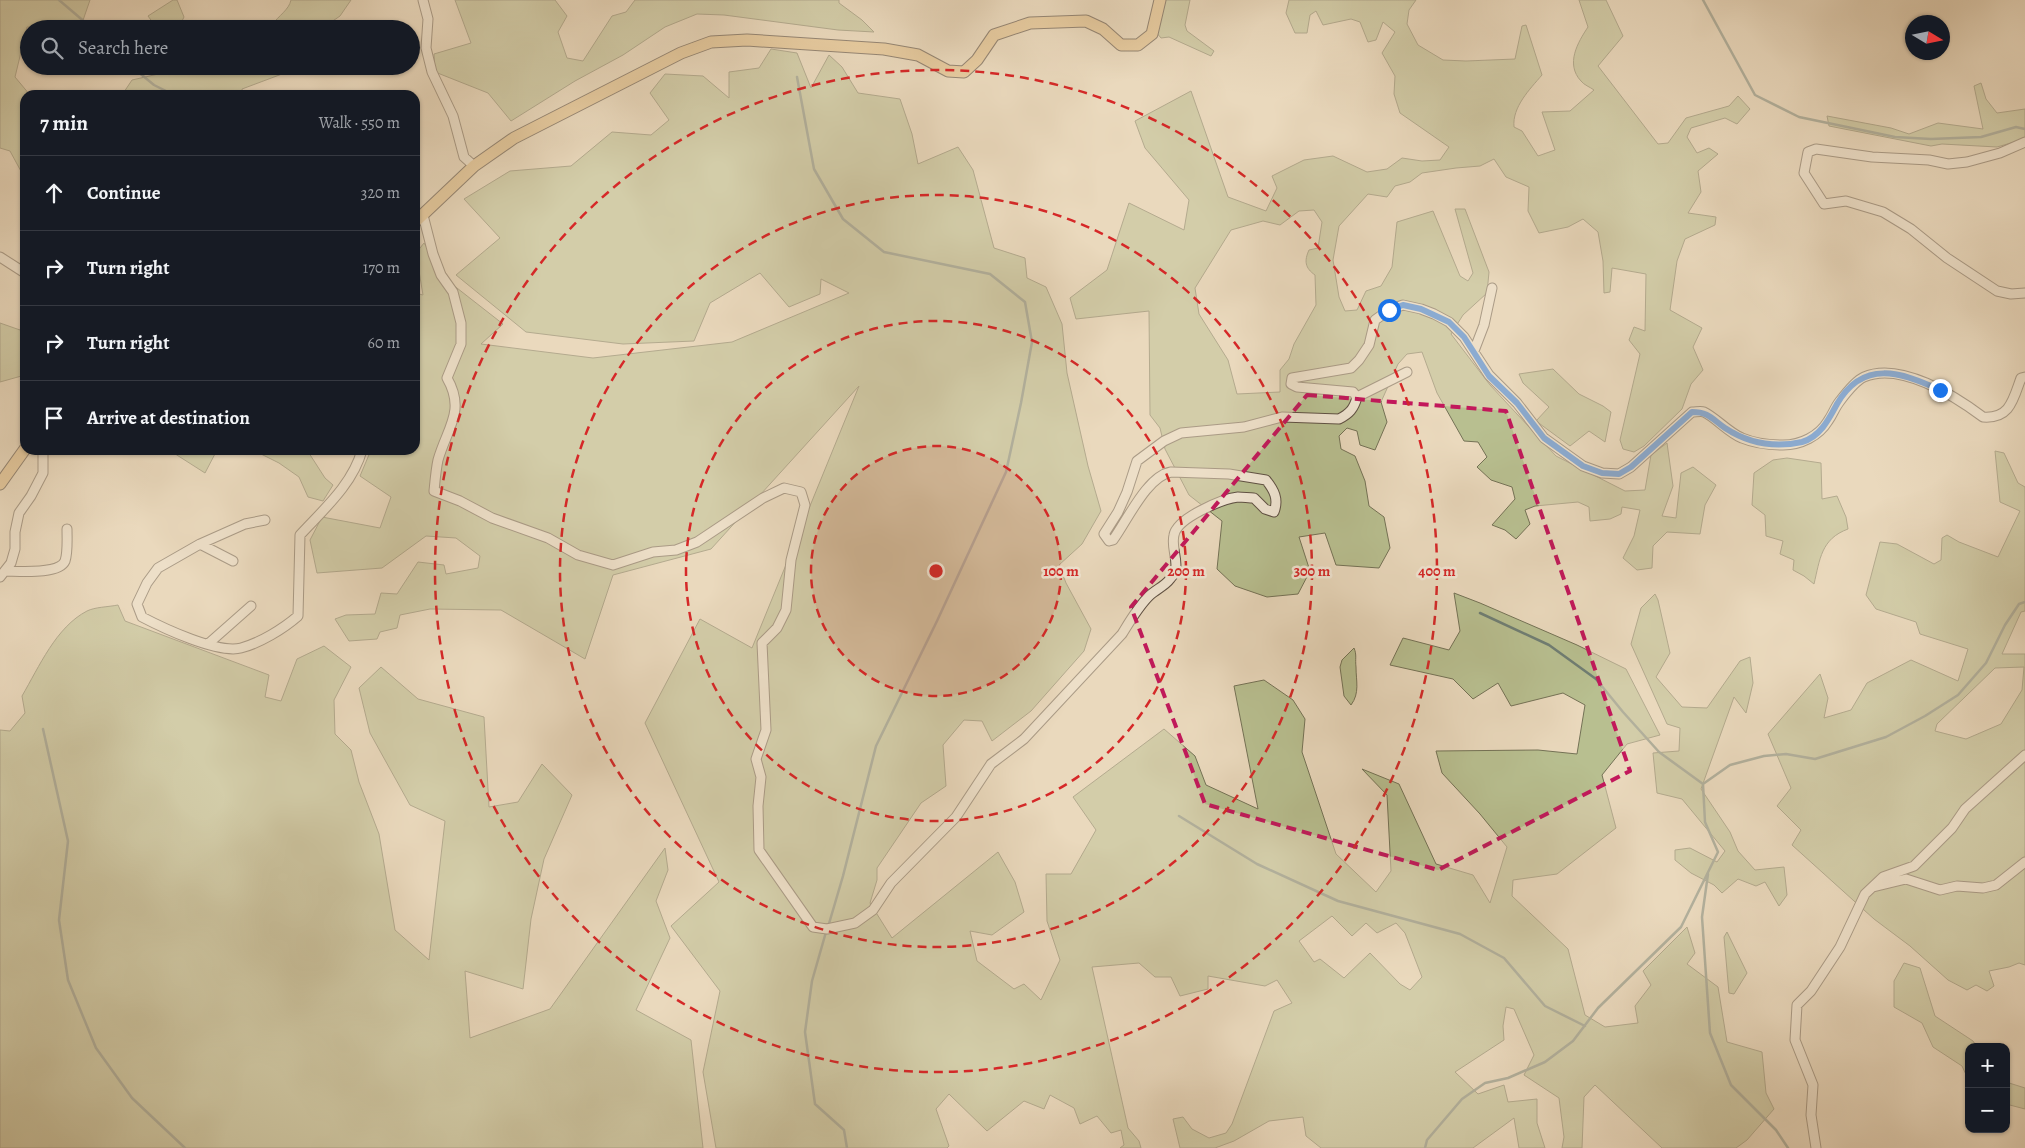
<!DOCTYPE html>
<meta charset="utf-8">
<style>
body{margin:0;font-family:Alegreya,serif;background:#242831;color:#f1f3f6}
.controls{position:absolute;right:15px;bottom:15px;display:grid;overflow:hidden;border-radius:10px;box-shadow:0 1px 4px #0004}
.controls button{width:45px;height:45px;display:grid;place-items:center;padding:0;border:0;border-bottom:1px solid #363941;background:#171b24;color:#f1f3f6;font:25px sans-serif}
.compass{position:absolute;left:1905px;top:15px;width:45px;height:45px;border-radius:50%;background:#171b24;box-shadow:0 1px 4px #0004;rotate:100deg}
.stop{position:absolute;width:15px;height:15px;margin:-11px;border:4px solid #1a73e8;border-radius:50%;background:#fff}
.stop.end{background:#1a73e8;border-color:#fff;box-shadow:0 1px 5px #0008}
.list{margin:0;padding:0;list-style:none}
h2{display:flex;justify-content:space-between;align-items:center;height:65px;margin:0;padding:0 20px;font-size:21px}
h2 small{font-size:16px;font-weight:400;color:#9ea1a6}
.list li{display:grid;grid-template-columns:32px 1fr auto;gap:15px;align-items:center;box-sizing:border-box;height:75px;padding:0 20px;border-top:1px solid #363941}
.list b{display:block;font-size:19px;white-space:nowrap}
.list em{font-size:16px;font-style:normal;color:#9ea1a6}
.icon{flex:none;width:28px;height:28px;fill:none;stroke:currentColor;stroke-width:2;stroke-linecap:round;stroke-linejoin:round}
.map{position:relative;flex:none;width:2025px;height:1148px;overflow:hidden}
.search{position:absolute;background:#171b24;box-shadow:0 1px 4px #0004;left:20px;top:20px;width:400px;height:55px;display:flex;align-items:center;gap:12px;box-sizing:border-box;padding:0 18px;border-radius:28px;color:#9ea1a6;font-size:19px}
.panel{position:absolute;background:#171b24;box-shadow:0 1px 4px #0004;left:20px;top:90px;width:400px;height:365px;border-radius:15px}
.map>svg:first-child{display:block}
.green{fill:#b8bf90;stroke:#747256;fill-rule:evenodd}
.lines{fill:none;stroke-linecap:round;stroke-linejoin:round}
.stream{stroke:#6f7e74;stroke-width:2.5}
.minor-casing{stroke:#5f5144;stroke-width:11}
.major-casing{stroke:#31241c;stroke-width:13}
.minor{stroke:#f1e6d4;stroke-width:9}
.major{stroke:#e5bc7e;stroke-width:11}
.route{stroke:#1a73e8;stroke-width:6}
.marked{fill:none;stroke:#c2185b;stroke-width:4;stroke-dasharray:10 6;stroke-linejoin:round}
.ring{fill:none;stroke:#d62828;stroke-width:2.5;stroke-dasharray:9 6}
.centre{fill:#d62828;stroke:#f1e6d4;stroke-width:2.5}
.ring-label{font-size:15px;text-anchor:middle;font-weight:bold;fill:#d62828;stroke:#f1e6d4;stroke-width:5;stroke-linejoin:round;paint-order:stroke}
</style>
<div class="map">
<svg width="2025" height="1148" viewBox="0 0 2025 1148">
<rect width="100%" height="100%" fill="#ead9bd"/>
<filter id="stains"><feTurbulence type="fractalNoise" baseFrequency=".004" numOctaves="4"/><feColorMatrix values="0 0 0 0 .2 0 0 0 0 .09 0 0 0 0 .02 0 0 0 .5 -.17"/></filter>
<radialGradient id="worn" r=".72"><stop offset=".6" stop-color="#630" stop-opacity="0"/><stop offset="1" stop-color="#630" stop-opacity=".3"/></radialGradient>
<path class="green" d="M0,0h90l-10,29 -53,-2 -12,50 15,18h-5v79l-2,1 -13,-24 -10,-3z
M173,0h4l7,17 -2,4 5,6 19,-2 18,4 -68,-2 -8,-11z
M291,0h60l-11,16 -19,13h-42l-6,-5c5,-8 16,-14 18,-24z
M455,0h100l12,16 -9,16 9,26 16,3 29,-45 14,-4 9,-12h204v3l23,17 12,12 -36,-2 -114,-15 -27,-1 -32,13 -42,28 -48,26 -64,40 -23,-28 -53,-21 -1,-18 37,-11z
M1162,0h28l-5,25 2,6 27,20 -3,5 -42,-19 -8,1 -5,-6z
M1289,0h127l-7,10 -2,14 11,21 25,15 23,1 49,-2 7,-33 4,-1 16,50c-12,14 -30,32 -28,52l8,4 16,25 17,-6 -13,-38 28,-1 24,-21c-4,-3 -10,-5 -13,-9 -16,-17 -3,-39 7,-54l-9,-27h27l17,36 -25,30 60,78 10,-1 18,-25 43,-12 9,-10 12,13 -13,15 -12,-6 -34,10 -4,9 10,16 12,-5 9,6 -20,17 3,21 -13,21 28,4 -1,8 -30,14 -8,22 -7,49 32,18 -9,19 10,23 -12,14 -9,25 -38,37 -10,6 -11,-3 -3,-9 20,-86 -11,-14 5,-13 11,4 1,-57 -34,-6 -2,24 -6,1 -1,-32 -5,-29 -15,-13 -15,8 -29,6 -11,-22 1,-24 -23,-10 -12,-18 -14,7 -24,2 -34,5 -12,9 -15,4 -8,11 -19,-3 -29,32 -6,34 6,37 6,14 12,-1 9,-19 15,-5 11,-19 5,-45 36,-11 27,65 8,5 5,-8 -18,-64h10l24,63 -2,21 -24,22 -12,19 39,51 66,71 69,35 20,-1 6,-35 16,-12 6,43 -11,30 14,2 5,-45 12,-6 23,18 -11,20 -5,29 -33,-2 -14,14 -1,22 -15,2 -14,-12 11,-22 6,-26 -18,-3 -1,7 -11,5 -20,2 -1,-14 -11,-5 -43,4 -10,4 5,14 -14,15 -11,-9 -13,-5 23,-26 -3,-12 -21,-7 -14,-13 10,-10 -9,-15 -14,-1 -27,-48 -15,-41 -15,2 -9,10 -17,38 6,20 -12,28 -15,-5 -3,-14 -10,-3 -8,8 2,13 14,7 10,25 4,25 15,11 6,31 -11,20 -43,-3 -11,-32 -26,4 11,34 -12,23 -31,3 -32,-11 -18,-17 5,-48 -33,-26 -24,-46 -5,-21 -10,-13 -1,-104 -73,8 -6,-21 37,-28 22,-67 55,27 5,-30 -44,-52 -10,-27 56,-30 37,106 38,14 11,-23 -5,-12 32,-16 29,-4 34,16 20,-3 15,-11 20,3 18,-1 9,-13 -49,-34 -6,-19 1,-18 -13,-23 13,-21 -12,-10 -7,18 -8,2 -8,-20 -9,-3 -28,6 -7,-14 -6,4 -3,18h-12l-9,-20zM1314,210l8,12 -4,26 -9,2c-5,11 -4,18 6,25l1,30 -22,39 -5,15 -9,11v22l-43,2 -9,-34 -29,-46 -4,-26 36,-58 32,-9 17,4 19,-14z
M771,49l26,4 14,35 18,-33 13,12 16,26 42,6 12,35 6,30 40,-17 15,23 21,78 31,10 2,20 19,9 16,37 5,49 21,93 13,45 -19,33 -23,21 7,18 25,46 -7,22 -53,60 -39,30 -10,-20 -18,-1 -21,25 3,41 -25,17 -44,65v12l-7,23 22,35 106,-86 17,30 9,30 -32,23 -22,-4 7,30 37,28 10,-5 17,16 19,-40 -13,-39 -1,-47h25l25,-44 -23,-33 91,-68 31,27 11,29 52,24 -24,-123 30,-6 29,20 12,19 -3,33 34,102 40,38 15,-21 -4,-76 -25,-26 37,15 37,80 37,11 17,28 17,-56 -27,-33 -38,-41 -6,-22 102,-1 39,4 8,-49 -22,-12 -52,13 -13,-23 -25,16 -20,-20 -63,-14 13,-27 46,12 11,-19 -6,-38 26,10 97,42 49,24 34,66 -33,9 -25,31 14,53 -59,46 -44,6 -1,16 56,53 17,66 20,12 33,-4 -3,-17 16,-21 -8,-14 44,-44 8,26 -8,11 31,23 9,55 35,10 4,41 8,16 -27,31 -11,8h-74l-67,-63 -11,12 -2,51h-20l2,-11 -5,-39 -35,-23 10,-20 -20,-46 -8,-2 -3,19 1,14 -49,32 23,22 26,-9 4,17 29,-3v24l8,25h-26l-5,-30 -41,30h-152l-15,-12 -3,-19 -34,4 -35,20 -19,7h-35l-7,-29 10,-2 9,12 17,9 17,-5 6,-9 42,-113 18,-8 -15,-23 -12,6 -57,-10v13l-28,7 -9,-19h-16l-16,-14 -47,4 36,161 11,13 2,7h-21l4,-3 -3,-15 -10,3 -14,-17 -17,8 -6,-16 -24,-13 -6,14 -20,-8 -37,30 -38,-37 -13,15 13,37 -2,2h-231l-13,-76 17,-81 -49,-65 48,-44 -74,-159 55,-104 52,29 107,-262 -148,163 -98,26 -28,84 -84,-49 -71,-1 -30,6 -3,13 -17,4 -3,7 -28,2 -14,-22 11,-4 29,-1 6,-21 16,1 21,-32 26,3 2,9 32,-6 2,-12 -24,-18 -30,-2 -44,32 -65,5 -7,-33 12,-23 58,11 11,-31 -31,-21 11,-26h44v-157l8,2 -7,-42 8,-10 24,38 55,43 -22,20 112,14 139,-16 117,-49 -28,-14 -1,15 -31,13 -29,-34 -50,30 -16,38 -71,3 -97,-12 -70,-57 44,-37 -36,-39 46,-28 61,-5 41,-34 39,3 18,-15 -19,-27 15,-19 38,2 26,22v-26l30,-4zM1332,916l20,20 14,-13 11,10 19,-10 9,10 17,44 -12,13 -10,-6 -30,-31 -26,25 -24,-19 -6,3 -15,-21z
M169,66h117l-4,8 -40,15 1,6h-121l10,-15 35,-8z
M1981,83l5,16 11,14 28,-4v30l-28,8 -55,-3 -11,2 -102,-20 -2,-10 64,12 18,6 29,-11 45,6 -9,-43z
M25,317v58l-25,7v-59l20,7z
M1553,369l26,25 24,12 8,6 -6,30 -16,-11 -19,15 -34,-25 13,-14 -26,-24 -4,-9z
M169,450h48l-12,23z
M253,450h54l18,28 8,7 -10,16 -15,-4 -9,-20 -20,-14z
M1995,451l9,2 14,30 7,4v124l-4,1 -19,42h23v311l-6,-2 -10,4 -20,4 5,15 -7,5 -11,-6 -9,5 -19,-10 -38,-34 -36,-27 -82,-74 9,-15 -24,-24 14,-18 -23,-54 52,-60 8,24 -4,20 27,-8 16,-27 44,-23 47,21 10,-32 -48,-15 -4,-12 -40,-13 -10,-14 14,-53 17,2 37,20 7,-4 1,-22 5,-3 12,7 39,15 22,-46 -20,-9zM2024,667l-2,23 -21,34 -35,15 -31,-8 2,-7 58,-56z
M1787,458l34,5 1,36 15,-3 9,21 2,12c-27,10 -28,30 -34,55l-10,-8 -11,-6 1,-10 -14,-6 3,-13 -17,-5 -1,-21 -13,-10 2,-32 19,-13z
M1655,594l3,6 12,53 -14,24 26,30 25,1 33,-47 10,-4 3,26 -7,30 -12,-16 -33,92 29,43 8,19 17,19 29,-3 3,28 -8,11 -14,-24 -9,4 -18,-7 -16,14 -8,-8 -23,-12 -16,-13v-10l15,-2 27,14 8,-11 -43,-52 -25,-6 -4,-40 26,-2 1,-23 -13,-4 -36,-80 10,-36z
M118,605l7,16 144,54 -4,22 16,4 16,-42 27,-13 27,21 -17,33 1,34 16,16 8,32 20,52 16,96 34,30 16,-139 -35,-16 -40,-72 -11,-45 22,-21 37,32 66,18 5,90 29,-5 24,-38 30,31 -28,64 -13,60 -8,70 -58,-18 5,67 80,-29 115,-161 3,22 -12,31 14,37 -34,72 55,30 12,108h-703v-418l10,1 15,-18 -3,-17c17,-29 34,-69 65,-85 8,-4 21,-4 31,-6z
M1354,648c3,7 1,11 2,19 0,14 4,26 -5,38l-7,-9 -4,-29 2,-7z
M1727,932l20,41 -13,21 -5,-1 -5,-56z
M1904,963l16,5 15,48 38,25 4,6h-8v34l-7,-15 -29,-19 -11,-24 -28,-16v-26z
M2006,1082l19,6v21l-19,-5z"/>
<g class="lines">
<path class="stream" d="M59,0l34,29
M1703,0l52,95 44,22 96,20 36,2 50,-2 35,-10 9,2
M131,66l23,19 20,10
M797,77l17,92 29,50 41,33 106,22 35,28 7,40 -11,61 -15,69 -69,149 -61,125 -33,130 -15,51
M1480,613l69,32 47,34 27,33 36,40 44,32
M43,729l25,112 -9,79 9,60 28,68 36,50 53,50
M1179,816l78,48 81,37 122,33 44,24 41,48 40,20
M1708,874l-6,43 8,116 21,52 45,45 12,18
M826,932l-14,49 -7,51 10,72 29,26 3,18
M1425,1148l2,-8 35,-41 23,-16 23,-5 37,-16 28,-21 25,-33 83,-81 37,-75 -13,-30 -2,-38 27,-19 34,-9 22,-2 29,5 71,-22 39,-21 33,-21 28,-32 19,-38 14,-21 6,-2"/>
<g class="minor-casing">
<path id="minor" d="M423,0l5,19 -2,29 6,24 21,44 11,41 10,9
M2025,142l-25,11 -33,9 -19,2 -19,-4 -57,-3 -56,-8 -8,3 -4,21 20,31 22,-3 37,11 28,17 36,29 50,33 14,3 14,-1
M423,215l10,39 8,21 12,17 8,31v21l-14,34c19,33 0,50 -9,82 -2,9 -3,21 -4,31l26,10 32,17 56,20 30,17 35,10 40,-13 23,-2 21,-8 66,-44 21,-10 17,4 4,13 -14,55 -5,50 -9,18 -15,15 4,87 -10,29 5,18 -3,29 1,44 54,77 14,2 28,-6 18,-13 18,-27 65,-66 35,-53 33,-25 98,-105c8,-13 16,-27 27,-38 6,-6 16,-10 21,-17 13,-14 0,-28 4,-44 3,-17 48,-36 64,-38 5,0 11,1 16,1l11,11 9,3c5,-13 0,-22 -8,-32l-37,-6 -58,-2c-24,4 -44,49 -58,68l-4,1 -5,-7 14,-22 9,-20 10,-31 27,-20 17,-8 63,-6 38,-10 57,2c10,-5 15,-10 18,-22l-4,-5 -56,-5 -6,-3 1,-6 59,-10 8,-8 10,-15 6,-25 14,-10 14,-5 18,4 13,5 15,8 15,15 25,38 28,28 27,35 39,28 19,7 17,1 12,-7 61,-55c4,0 9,-1 12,0 11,5 25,21 38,26 12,5 28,7 41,7 18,0 36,-9 45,-24 5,-7 7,-14 12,-20 6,-8 15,-20 24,-24 36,-16 91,19 119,40 27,2 30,-17 38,-39l4,-1
M0,257l25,16
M1474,351l10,-26 8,-37
M1357,397l50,-25
M200,544l45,-20 20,-4
M233,561l-33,-17 -42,24 -11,15 -10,21 5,13c21,11 76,37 99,31 19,-5 42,-19 57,-32l2,-81c23,-25 53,-51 62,-85
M5,571c13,0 54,4 60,-10 3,-9 2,-22 2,-32
M0,577l11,-14 4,-14v-17l4,-19 12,-17 12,-23v-23
M208,644l43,-38
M1873,887l33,-8 34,11 17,-4 26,2 13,-3 29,-23
M1816,1148l-5,-33 2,-30 -18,-45 2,-35 14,-14 29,-44 25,-53 18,-17 31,-11 38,-38 13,-19 60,-54"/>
</g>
<g class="major-casing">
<path id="major" d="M415,222l59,-56 40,-28 167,-85 30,-11 36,-2 137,9 34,6 30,16 16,1 13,-12 17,-25 36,-12 56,-2 17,8 18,16h17l14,-11 8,-34
M0,484l25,-35"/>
</g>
<use href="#minor" class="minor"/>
<use href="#major" class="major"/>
</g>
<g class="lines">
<path class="route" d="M1389,310l14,-5 18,4 28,13 15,15 25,39 28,27 27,35 39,28 19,7 17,1 12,-7 61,-55c17,0 20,7 33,16 23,15 50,20 77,14 18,-5 27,-23 35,-38 26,-45 64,-32 103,-14"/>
</g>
<path d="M0 0H2025V1148H0ZM1307,395l199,16 124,360 -192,99 -233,-66 -74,-197z" fill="#ead9bd" fill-opacity=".55" fill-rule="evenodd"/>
<path class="marked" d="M1307,395l199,16 124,360 -192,99 -233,-66 -74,-197z"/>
<circle cx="936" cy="571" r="125" fill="#d62828" fill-opacity=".12"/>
<g class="ring">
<circle cx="936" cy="571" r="125"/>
<circle cx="936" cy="571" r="250"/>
<circle cx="936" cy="571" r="376"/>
<circle cx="936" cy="571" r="501"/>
</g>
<circle cx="936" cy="571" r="8" class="centre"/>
<g class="ring-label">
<text x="1061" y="576">100 m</text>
<text x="1186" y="576">200 m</text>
<text x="1312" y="576">300 m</text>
<text x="1437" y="576">400 m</text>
</g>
<rect width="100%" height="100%" filter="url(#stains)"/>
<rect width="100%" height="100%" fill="url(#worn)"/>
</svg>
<div class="controls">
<button>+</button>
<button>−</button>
</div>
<svg class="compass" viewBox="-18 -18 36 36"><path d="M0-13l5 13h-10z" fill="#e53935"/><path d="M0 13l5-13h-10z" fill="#9ea1a6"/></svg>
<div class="stop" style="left:1389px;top:310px"></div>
<div class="stop end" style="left:1940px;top:390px"></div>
<div class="search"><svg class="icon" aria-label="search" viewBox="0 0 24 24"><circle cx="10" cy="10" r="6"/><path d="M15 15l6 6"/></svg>Search here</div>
<section class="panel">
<h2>7 min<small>Walk · 550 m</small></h2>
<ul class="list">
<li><svg class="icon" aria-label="ahead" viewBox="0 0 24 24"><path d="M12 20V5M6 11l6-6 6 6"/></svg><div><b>Continue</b></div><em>320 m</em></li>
<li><svg class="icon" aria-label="right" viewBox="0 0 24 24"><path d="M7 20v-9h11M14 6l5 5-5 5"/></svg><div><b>Turn right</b></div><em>170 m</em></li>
<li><svg class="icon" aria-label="right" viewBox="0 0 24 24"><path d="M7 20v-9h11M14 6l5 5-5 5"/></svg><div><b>Turn right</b></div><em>60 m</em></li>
<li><svg class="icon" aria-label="arrive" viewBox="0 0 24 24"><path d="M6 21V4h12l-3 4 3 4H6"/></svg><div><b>Arrive at destination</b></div></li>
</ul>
</section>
</div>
